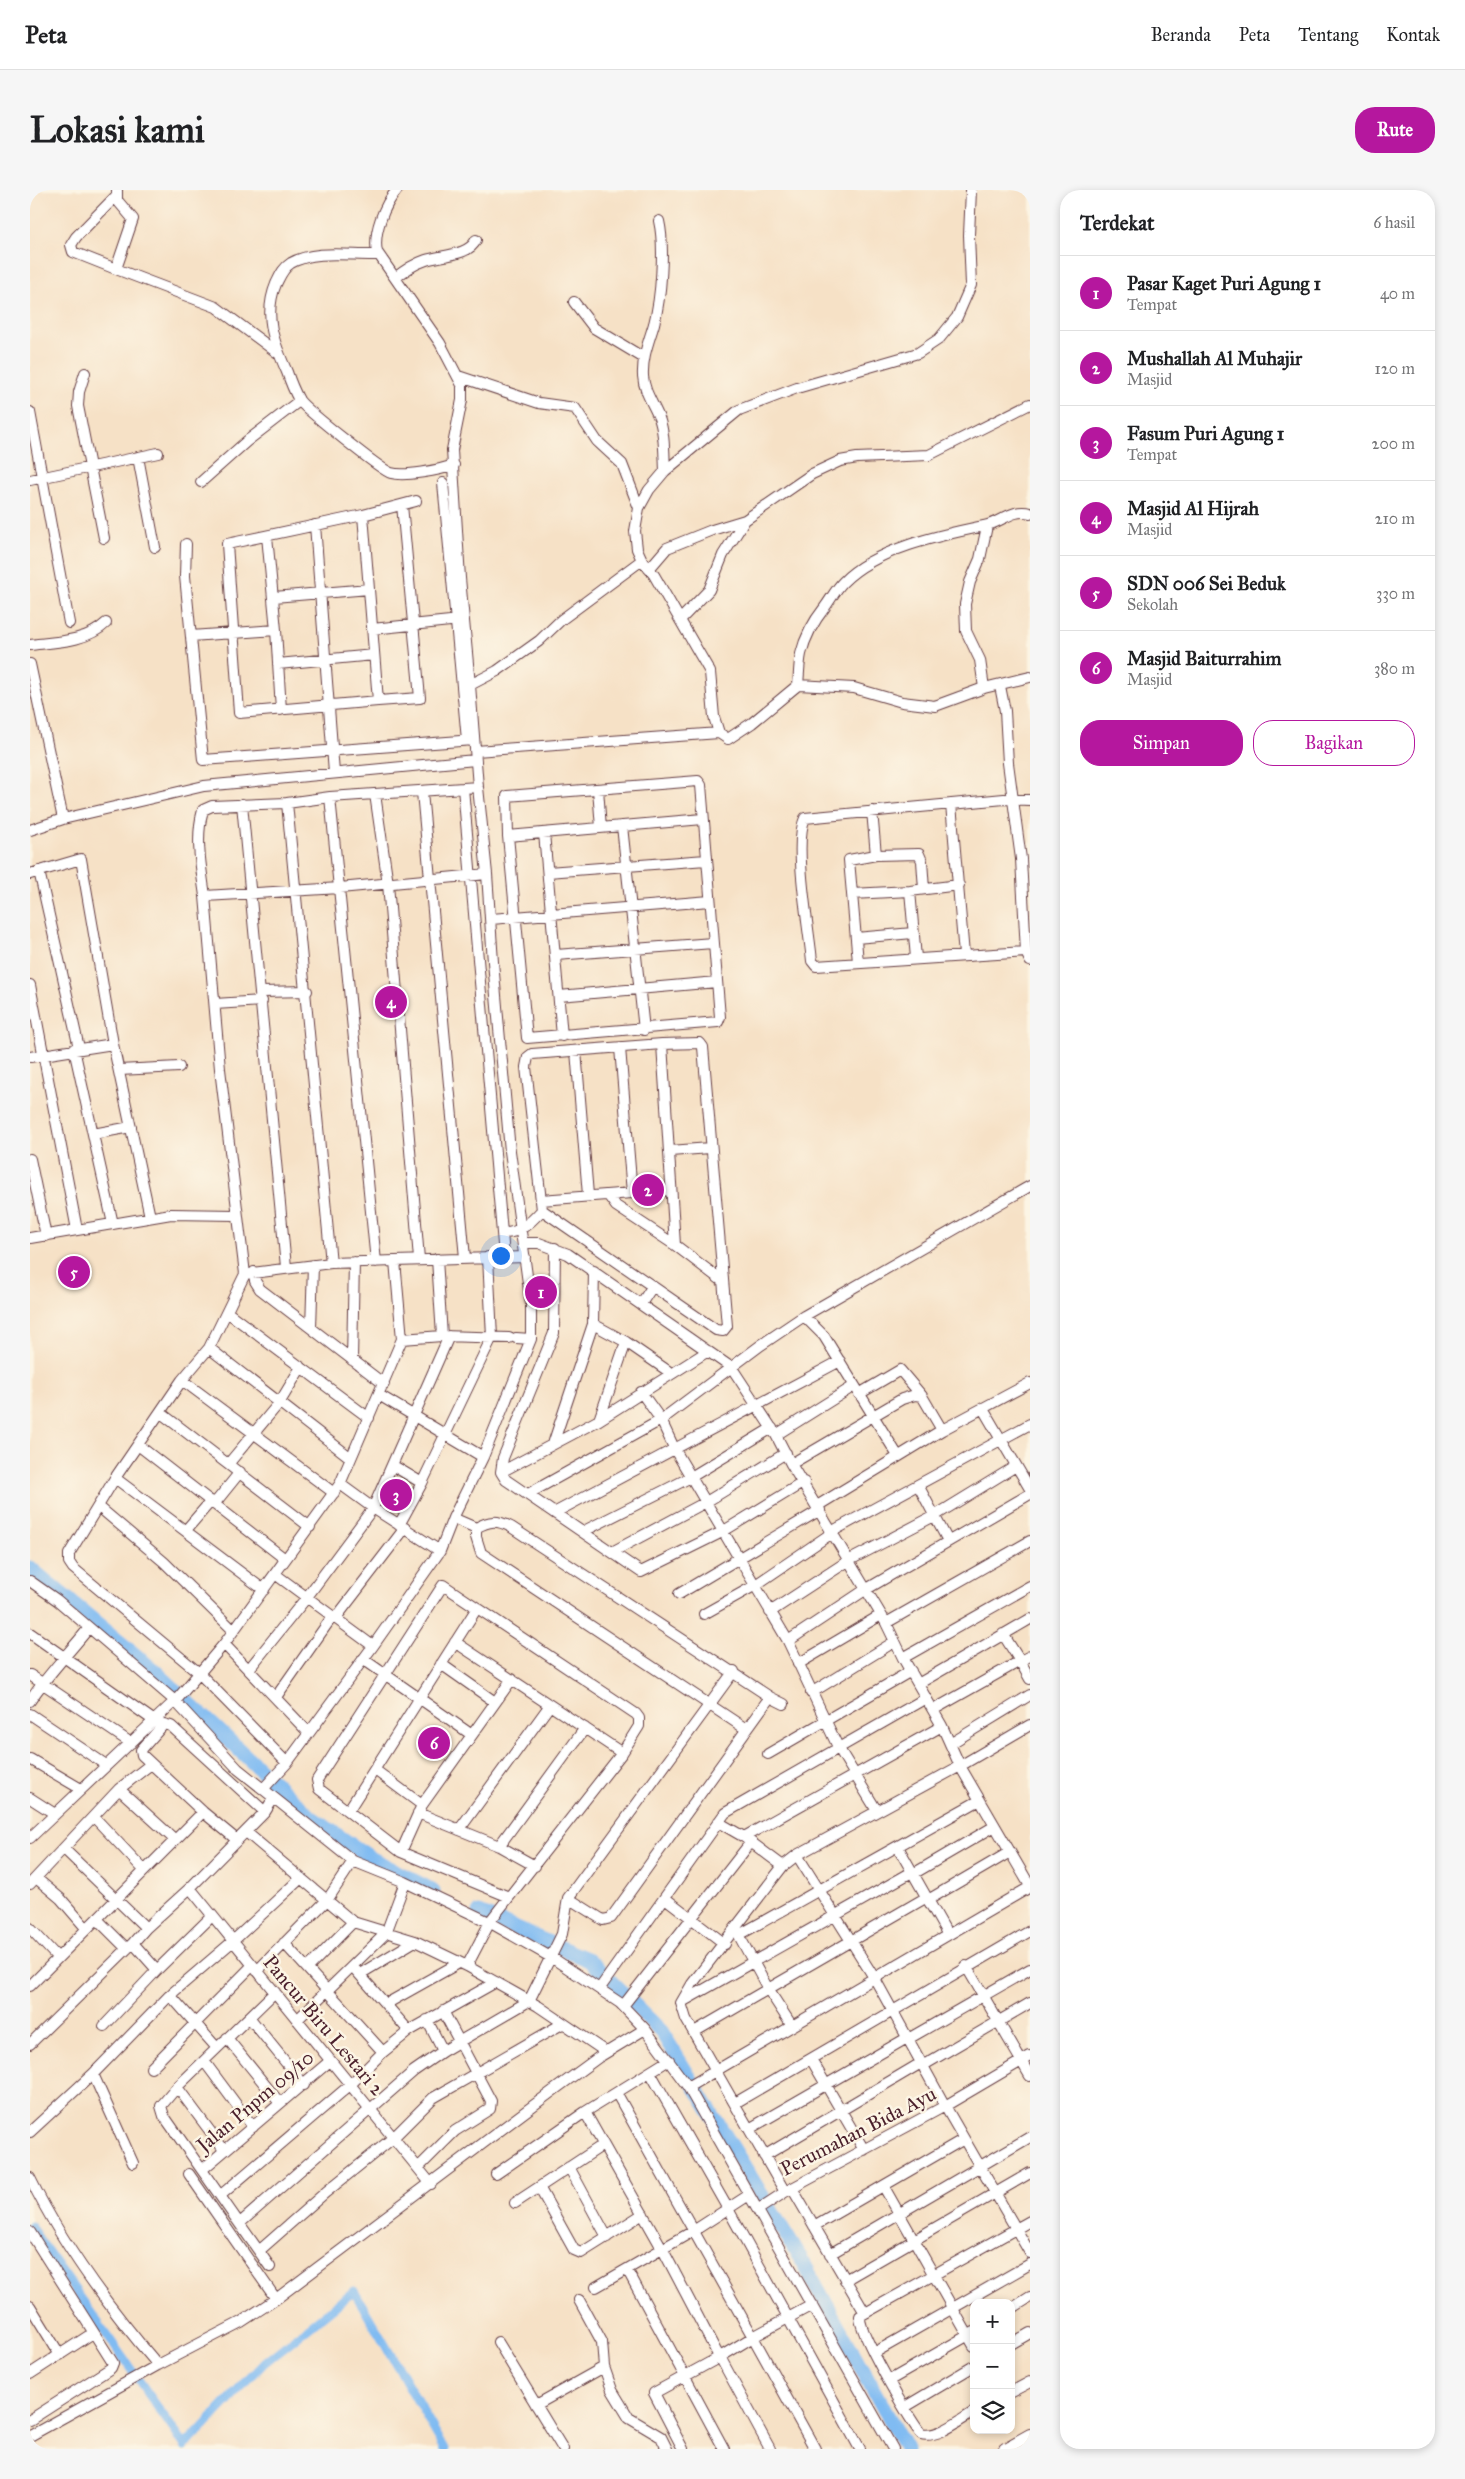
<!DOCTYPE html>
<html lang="id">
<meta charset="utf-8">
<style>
body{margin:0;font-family:"IM FELL Great Primer",serif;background:#f6f6f6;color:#202124}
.controls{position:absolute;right:15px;bottom:15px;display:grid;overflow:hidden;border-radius:10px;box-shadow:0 2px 8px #0003}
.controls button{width:45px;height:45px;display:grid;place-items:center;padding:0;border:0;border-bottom:1px solid #e0e0e0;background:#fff;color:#202124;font:25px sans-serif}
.you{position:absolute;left:470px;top:1065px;width:18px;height:18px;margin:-12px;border:4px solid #fff;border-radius:50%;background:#1a73e8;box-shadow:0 0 0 8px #1a73e833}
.badge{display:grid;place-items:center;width:32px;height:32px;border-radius:50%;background:#b5179e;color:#fff;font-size:16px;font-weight:700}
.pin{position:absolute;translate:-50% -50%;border:2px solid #fff;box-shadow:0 1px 5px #0006}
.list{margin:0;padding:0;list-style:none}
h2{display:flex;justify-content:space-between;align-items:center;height:65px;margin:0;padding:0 20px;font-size:21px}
h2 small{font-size:16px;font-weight:400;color:#757577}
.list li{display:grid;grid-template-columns:32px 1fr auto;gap:15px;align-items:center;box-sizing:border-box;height:75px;padding:0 20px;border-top:1px solid #e0e0e0}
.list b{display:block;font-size:19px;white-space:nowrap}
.list p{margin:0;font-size:16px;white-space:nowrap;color:#757577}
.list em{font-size:16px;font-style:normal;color:#757577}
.actions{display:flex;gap:10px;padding:15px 20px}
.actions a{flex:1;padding:11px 0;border:1px solid #b5179e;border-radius:20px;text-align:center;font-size:18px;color:#b5179e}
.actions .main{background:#b5179e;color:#fff}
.icon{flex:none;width:28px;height:28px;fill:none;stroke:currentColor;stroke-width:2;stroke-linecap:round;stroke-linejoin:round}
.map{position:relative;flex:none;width:1000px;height:2259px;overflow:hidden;border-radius:20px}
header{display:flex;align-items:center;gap:30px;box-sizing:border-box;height:70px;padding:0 25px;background:#fff;border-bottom:1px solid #e0e0e0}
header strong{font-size:24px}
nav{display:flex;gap:28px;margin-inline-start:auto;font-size:18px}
.intro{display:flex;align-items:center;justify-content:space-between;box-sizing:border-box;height:120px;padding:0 30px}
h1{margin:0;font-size:35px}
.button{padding:12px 22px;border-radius:20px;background:#b5179e;color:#fff;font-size:18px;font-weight:700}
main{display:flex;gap:30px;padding:0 30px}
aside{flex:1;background:#fff;border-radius:20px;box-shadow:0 2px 8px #0003}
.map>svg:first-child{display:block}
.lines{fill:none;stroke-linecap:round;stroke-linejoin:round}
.canal{stroke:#80bbf2;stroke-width:9}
.river{stroke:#80bbf2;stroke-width:15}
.minor-casing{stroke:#643c42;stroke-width:12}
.major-casing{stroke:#643c42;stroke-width:14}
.minor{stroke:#fff;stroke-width:10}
.major{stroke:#fff;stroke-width:12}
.labels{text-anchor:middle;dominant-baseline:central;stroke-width:5;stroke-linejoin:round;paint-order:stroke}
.street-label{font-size:20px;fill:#4a1f2b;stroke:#fcf5e5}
</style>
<header>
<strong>Peta</strong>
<nav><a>Beranda</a><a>Peta</a><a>Tentang</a><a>Kontak</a></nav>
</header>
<div class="intro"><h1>Lokasi kami</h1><a class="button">Rute</a></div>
<main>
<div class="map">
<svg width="1000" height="2259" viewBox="0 0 1000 2259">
<rect width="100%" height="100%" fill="#fcf5e5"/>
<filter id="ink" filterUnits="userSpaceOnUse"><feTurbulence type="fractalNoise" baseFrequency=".02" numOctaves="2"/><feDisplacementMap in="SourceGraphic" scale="10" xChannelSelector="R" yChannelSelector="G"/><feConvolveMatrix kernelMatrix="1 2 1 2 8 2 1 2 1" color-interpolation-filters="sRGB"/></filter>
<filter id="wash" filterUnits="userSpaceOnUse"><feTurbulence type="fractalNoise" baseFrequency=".0096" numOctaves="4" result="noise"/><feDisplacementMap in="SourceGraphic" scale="20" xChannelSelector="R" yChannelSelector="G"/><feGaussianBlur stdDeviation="1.12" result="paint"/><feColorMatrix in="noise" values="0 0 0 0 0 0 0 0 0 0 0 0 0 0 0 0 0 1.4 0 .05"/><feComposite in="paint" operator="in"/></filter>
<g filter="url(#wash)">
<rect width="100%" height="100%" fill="#f6e1c6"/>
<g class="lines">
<path class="canal" d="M0,2036l155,220 79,-83 90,-72 91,158"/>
<path class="river" d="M0,1378l127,105 155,145 60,41 61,32
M449,1723l110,47 72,71 143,233 102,185"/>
</g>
</g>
<g filter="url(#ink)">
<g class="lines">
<g class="minor-casing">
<path id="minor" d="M87,0v10l16,19 -17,50 100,38 63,47
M367,0c-13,15 -24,43 -20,62l63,91 22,42v15l-10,50 8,128 10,107
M941,0l-2,45 2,50 -14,32 -18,22 -21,14 -121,35 -58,22 -74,61 -16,19 -10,18 -4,23 2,18 5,11 12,15 56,97 4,45 5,16 9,6 24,-16 46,-38 56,3 48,14 33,4 49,-18 46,-11
M86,6l-40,41 -5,8 2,7 43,17
M629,31c6,26 2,77 -5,103 -5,17 -12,33 -11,52 1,16 10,27 16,42 6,16 5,36 6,53
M348,65c-27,1 -63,-6 -87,8 -8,5 -11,13 -15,21 -13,31 -2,59 11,88 3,9 7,19 12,28 6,9 82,70 92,73 14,4 49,-3 63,-8
M365,88c10,-8 19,-14 31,-18 15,-5 43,-4 50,-20
M544,112l20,26 50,30
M55,183l-6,19 -1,14 26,132
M428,186l81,27 36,5 22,33 25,23 17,44
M0,222l39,211
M108,267l17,90
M0,290l128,-27
M171,292l46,-41 52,-40
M413,293l24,257
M333,325l15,186 -139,12 -12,-169 136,-29 53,-14
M285,335l19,248
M237,346l9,94
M156,354l-1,32 18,184 271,-20
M619,379l18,-21 45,-18 33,-10
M244,407l95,-8
M650,430l29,-30 14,-35 22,-35 67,-46 28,-13 17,-3 72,-3 101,-51
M342,439l88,-9
M161,446l85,-6 5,80
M0,455c26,-3 56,-3 76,-22
M0,474l33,155 141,-33 271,-26
M248,474l96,-9
M768,495c1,-10 1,-21 3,-31 4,-17 13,-33 24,-47 6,-8 11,-18 18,-25 32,-33 97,-47 141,-56 17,-3 28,-18 46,-13
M970,496l5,25 3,52 13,96 5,93 4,9
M954,498l-4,-28 -14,-29 -1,-27 5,-22 10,-23 7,-33
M348,511l42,-3 -18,-193
M446,561l243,-18
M668,591l3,4 19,232 -2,5 -191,16 -19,-202 -1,-40z
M433,598l39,445c18,1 29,-11 40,-23l-16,-143 2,-10 4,-3 130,-10 38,-1 3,4 24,279 -4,5 -7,-1 -174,-120
M568,599l3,39
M392,602l43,466
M345,604l13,90 31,375
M300,607l46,465
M212,614l44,463
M921,614l13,151
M842,621l4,44
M592,636l22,204
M0,640l33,-11
M514,643l18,203
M478,646l195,-17
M9,681l40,177
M518,682l158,-12
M0,684l51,-15 32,185 37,173
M457,684l-9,-87 -8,-102 27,-14 42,-30 22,-21 81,-60
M880,701l6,67
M822,704l58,-3 49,-6
M175,706c-4,-29 -10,-58 -2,-86l9,-4 75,-3
M461,729l219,-18
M826,748l57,-5
M996,762l-210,14 -4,-5c-3,-32 -19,-118 -7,-143l199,-19 26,1
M526,765l157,-12
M828,772l-9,-102 27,-5 43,-1 3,7 2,28
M0,795l47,245
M232,802l45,-1
M529,806l158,-14
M185,814l47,-3
M632,854l13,201
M590,858l12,145
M44,859l39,175
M546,861l12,144
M0,867l83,-13
M89,880l60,-3
M63,944l38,-7
M640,961l40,-3
M0,969l16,77
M578,1005l8,11 59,39 46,35
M511,1010l130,-10
M472,1043l2,23
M0,1048l141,-24 65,1
M494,1053h15l29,11 164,114 44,67 15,29 95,159 17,35 39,68 18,40 70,120
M525,1058l-1,85 -51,125 -2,14 5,8 135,92 81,-40 82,-50
M407,1069l5,77
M301,1073l-44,-460 43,-6 148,-10
M224,1082l1,9 5,8 124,95
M215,1084l86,-11 194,-6
M611,1114l11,-17
M197,1122l142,106
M774,1126l20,20 74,120
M563,1134l33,18 45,31
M281,1138l2,-63
M486,1148l15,1
M372,1149l40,-3 67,2
M179,1158l142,110
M322,1170l2,-98
M152,1190l152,113
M611,1202l20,28 14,30 113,191 50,106 39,64
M829,1204l41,-24 22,26
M349,1205l104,62
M953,1219l47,80
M131,1223l149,114
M569,1230l27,-78
M746,1245l78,-49
M523,1254l40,-120 1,-53
M108,1255l147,114
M199,1273l51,-61 21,-35
M761,1274l111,-65 13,-4 7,1 20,34
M362,1275l30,18
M471,1282l98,-52 109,-69
M85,1288l149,112
M310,1294l33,24 67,43
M888,1295l30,56
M498,1304l133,-74 100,-75 43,-29 226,-130
M185,1313l25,-31
M787,1316l125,-76 88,-47
M69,1317l65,55 69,68
M524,1323l286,-152
M423,1328l23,10
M369,1335l23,-42 70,-146 -4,-80
M446,1338c14,-8 21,-8 35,-1l259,170 14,7
M446,1338v9l5,16 265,176
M156,1340l25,-29
M552,1342l109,-55 81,-49
M801,1342l199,-108
M582,1362l94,-50 80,-49
M245,1384l98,72
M0,1391l27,19 118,101 63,68 115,92 52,21 84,40 65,37 66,44 25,26 43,58 205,362
M649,1404l141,-84
M740,1422l78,-51 88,-46 80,-49
M674,1424l50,-28 78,-53
M305,1429l70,-91
M856,1433l144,-82
M0,1443l123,87
M973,1444l17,27 10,-5
M758,1451l77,-51 165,-96
M425,1452l167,111
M194,1454l84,88
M873,1468l127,-72
M333,1469l109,76
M411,1474l54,38
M768,1474l83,-49
M219,1479l58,-72 66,-89 76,-172
M0,1485l101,68
M888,1494l112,-65
M781,1503l83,-51
M246,1507l56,-80
M0,1511c17,-26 39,-48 58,-72
M903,1520l87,-49 10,18
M0,1524l76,51
M920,1554l80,-49
M738,1564l143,-83
M0,1569l51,30
M345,1580l47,35
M89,1599l55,50
M233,1599l24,-26 86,-117 67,-95 13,-33 30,-61 48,-118v-34l-21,-154 -17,-189 -6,-88 -147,14 -135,8 15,173 25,205 -36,74 -27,32 -67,98 -46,76v8l4,6 125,104 89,91
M0,1608l25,16
M318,1621l129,-203
M388,1623l81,33 36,20
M65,1628l49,52
M688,1632l26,15 39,29
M429,1640l91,-125
M216,1642l107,90 62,19 52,25 71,40 68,46
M714,1647l198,-111
M0,1648l148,-140 46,-54 116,-160 62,-145 -7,-78
M207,1650l-34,-28 -61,-57 -1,-5 23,-26 7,2 94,86
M469,1656l86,-118
M868,1657l50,88
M34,1659l82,79
M371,1662l21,-47 90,-126
M767,1665l78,124 70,127 85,147
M883,1684l82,-48
M6,1688l25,21 25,29
M0,1694l89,-95 32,-25
M160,1698l241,296
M538,1708l35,22 8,-2 159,-221
M635,1708l60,46
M898,1710l82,-48
M67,1729l30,30
M0,1738l27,29
M709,1745l241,-135
M103,1753l24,27
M254,1753l99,109
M437,1776l24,-46 131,-167 17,-27v-8l-3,-4 -193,-129 -126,195 2,9 82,63 108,45
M936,1776l64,110
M278,1778l45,-46
M227,1781l71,-72 25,-38
M330,1784l55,-33
M0,1796l173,-174
M570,1798l125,-175 201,-115
M140,1805l47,53
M652,1812l230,-130
M651,1813l11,-19 91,-118 14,-11 163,-89 70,-41
M651,1813l5,16 99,173
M356,1814l73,-41
M593,1816l128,-164
M219,1827l55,68
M267,1830l89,-87 19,-51
M397,1830l16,31
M74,1836l53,-56 55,-54
M762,1836l-24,-37 159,-92
M379,1841l87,-49
M664,1842l74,-43 -32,-59
M197,1848l52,64
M878,1849l122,-70
M0,1854l103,-101 13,-15 44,-40 75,-76 8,-13
M781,1869l53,91
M174,1871l49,66
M892,1876l108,-63
M121,1878l101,-102
M620,1882l78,137 132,240
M147,1897l47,63
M658,1897l342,-200
M587,1904l136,243 59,-32
M705,1913l295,-172
M555,1922l78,138 54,103 3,4 33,-20 62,112
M719,1939l158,-91
M0,1942l63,-58
M734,1966l157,-93
M103,1973l-40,-89 77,-79 62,-53 69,-64
M539,1977l38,70
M388,1978l37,-37 35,-22 1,-8 -48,-90
M173,1979l127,-108
M159,1984l87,125
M466,1984l89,-62 84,-52
M0,1988c33,68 79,130 128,187
M509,1997l35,63 7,3 62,-39
M854,1997l90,159
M762,1998l73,125
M191,2005l129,-110 33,-33 26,-21 -56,-64
M485,2013l88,-58
M729,2019l26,-17 160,-86 85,-50
M210,2033l174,-152 29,-20 86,-50 33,-67 6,-36 166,-227
M784,2036l150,-87
M0,2042l83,131 -2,5 -81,52
M230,2060l66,-58 67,-54 40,-40 129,-74
M800,2064l200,-117
M240,2077l-106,-151 -3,-10 16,-19 98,-95
M598,2081l96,178
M815,2090l185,-107
M566,2097l99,-57 54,-35
M549,2110l23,42 2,25 8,23 17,28 32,19 6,12
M0,2116l30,49
M981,2119l19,-12
M468,2152l65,107
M981,2154l19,-11
M844,2163l156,-89
M0,2184l63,-41
M860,2190l84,-48
M981,2202l19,-10
M506,2215l68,-38
M875,2217l69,-41
M944,2222c-14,8 -37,27 -53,22 -12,-16 -63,-102 -61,-118l170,-95
M0,2246l128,-71 83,-43 35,-23 278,-209 45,-33 46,-28
M653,2259l-29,-56 66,-36 50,92"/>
</g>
<g class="major-casing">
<path id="major" d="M975,2259l25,-14"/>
</g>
<use href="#minor" class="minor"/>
<use href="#major" class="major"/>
</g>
</g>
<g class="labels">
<g class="street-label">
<text transform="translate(294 1835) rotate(50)">Pancur Biru Lestari 2</text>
<text transform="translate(225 1911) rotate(-40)">Jalan Pnpm 09/10</text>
<text transform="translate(828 1941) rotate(-27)">Perumahan Bida Ayu</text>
</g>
</g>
</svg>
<div class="controls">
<button>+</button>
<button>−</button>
<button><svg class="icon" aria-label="layers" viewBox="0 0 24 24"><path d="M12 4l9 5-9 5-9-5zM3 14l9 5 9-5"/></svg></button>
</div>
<div class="you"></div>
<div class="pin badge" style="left:511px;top:1102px">1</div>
<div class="pin badge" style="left:618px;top:1000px">2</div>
<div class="pin badge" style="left:366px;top:1305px">3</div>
<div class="pin badge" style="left:361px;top:812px">4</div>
<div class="pin badge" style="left:44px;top:1082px">5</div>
<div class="pin badge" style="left:404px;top:1553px">6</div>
</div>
<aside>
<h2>Terdekat<small>6 hasil</small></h2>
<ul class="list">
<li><span class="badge">1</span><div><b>Pasar Kaget Puri Agung 1</b><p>Tempat</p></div><em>40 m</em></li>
<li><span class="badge">2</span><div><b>Mushallah Al Muhajir</b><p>Masjid</p></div><em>120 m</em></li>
<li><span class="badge">3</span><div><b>Fasum Puri Agung 1</b><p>Tempat</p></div><em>200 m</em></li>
<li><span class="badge">4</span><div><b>Masjid Al Hijrah</b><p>Masjid</p></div><em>210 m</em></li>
<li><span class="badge">5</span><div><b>SDN 006 Sei Beduk</b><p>Sekolah</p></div><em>330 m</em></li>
<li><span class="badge">6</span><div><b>Masjid Baiturrahim</b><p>Masjid</p></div><em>380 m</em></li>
</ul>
<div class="actions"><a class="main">Simpan</a><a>Bagikan</a></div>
</aside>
</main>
